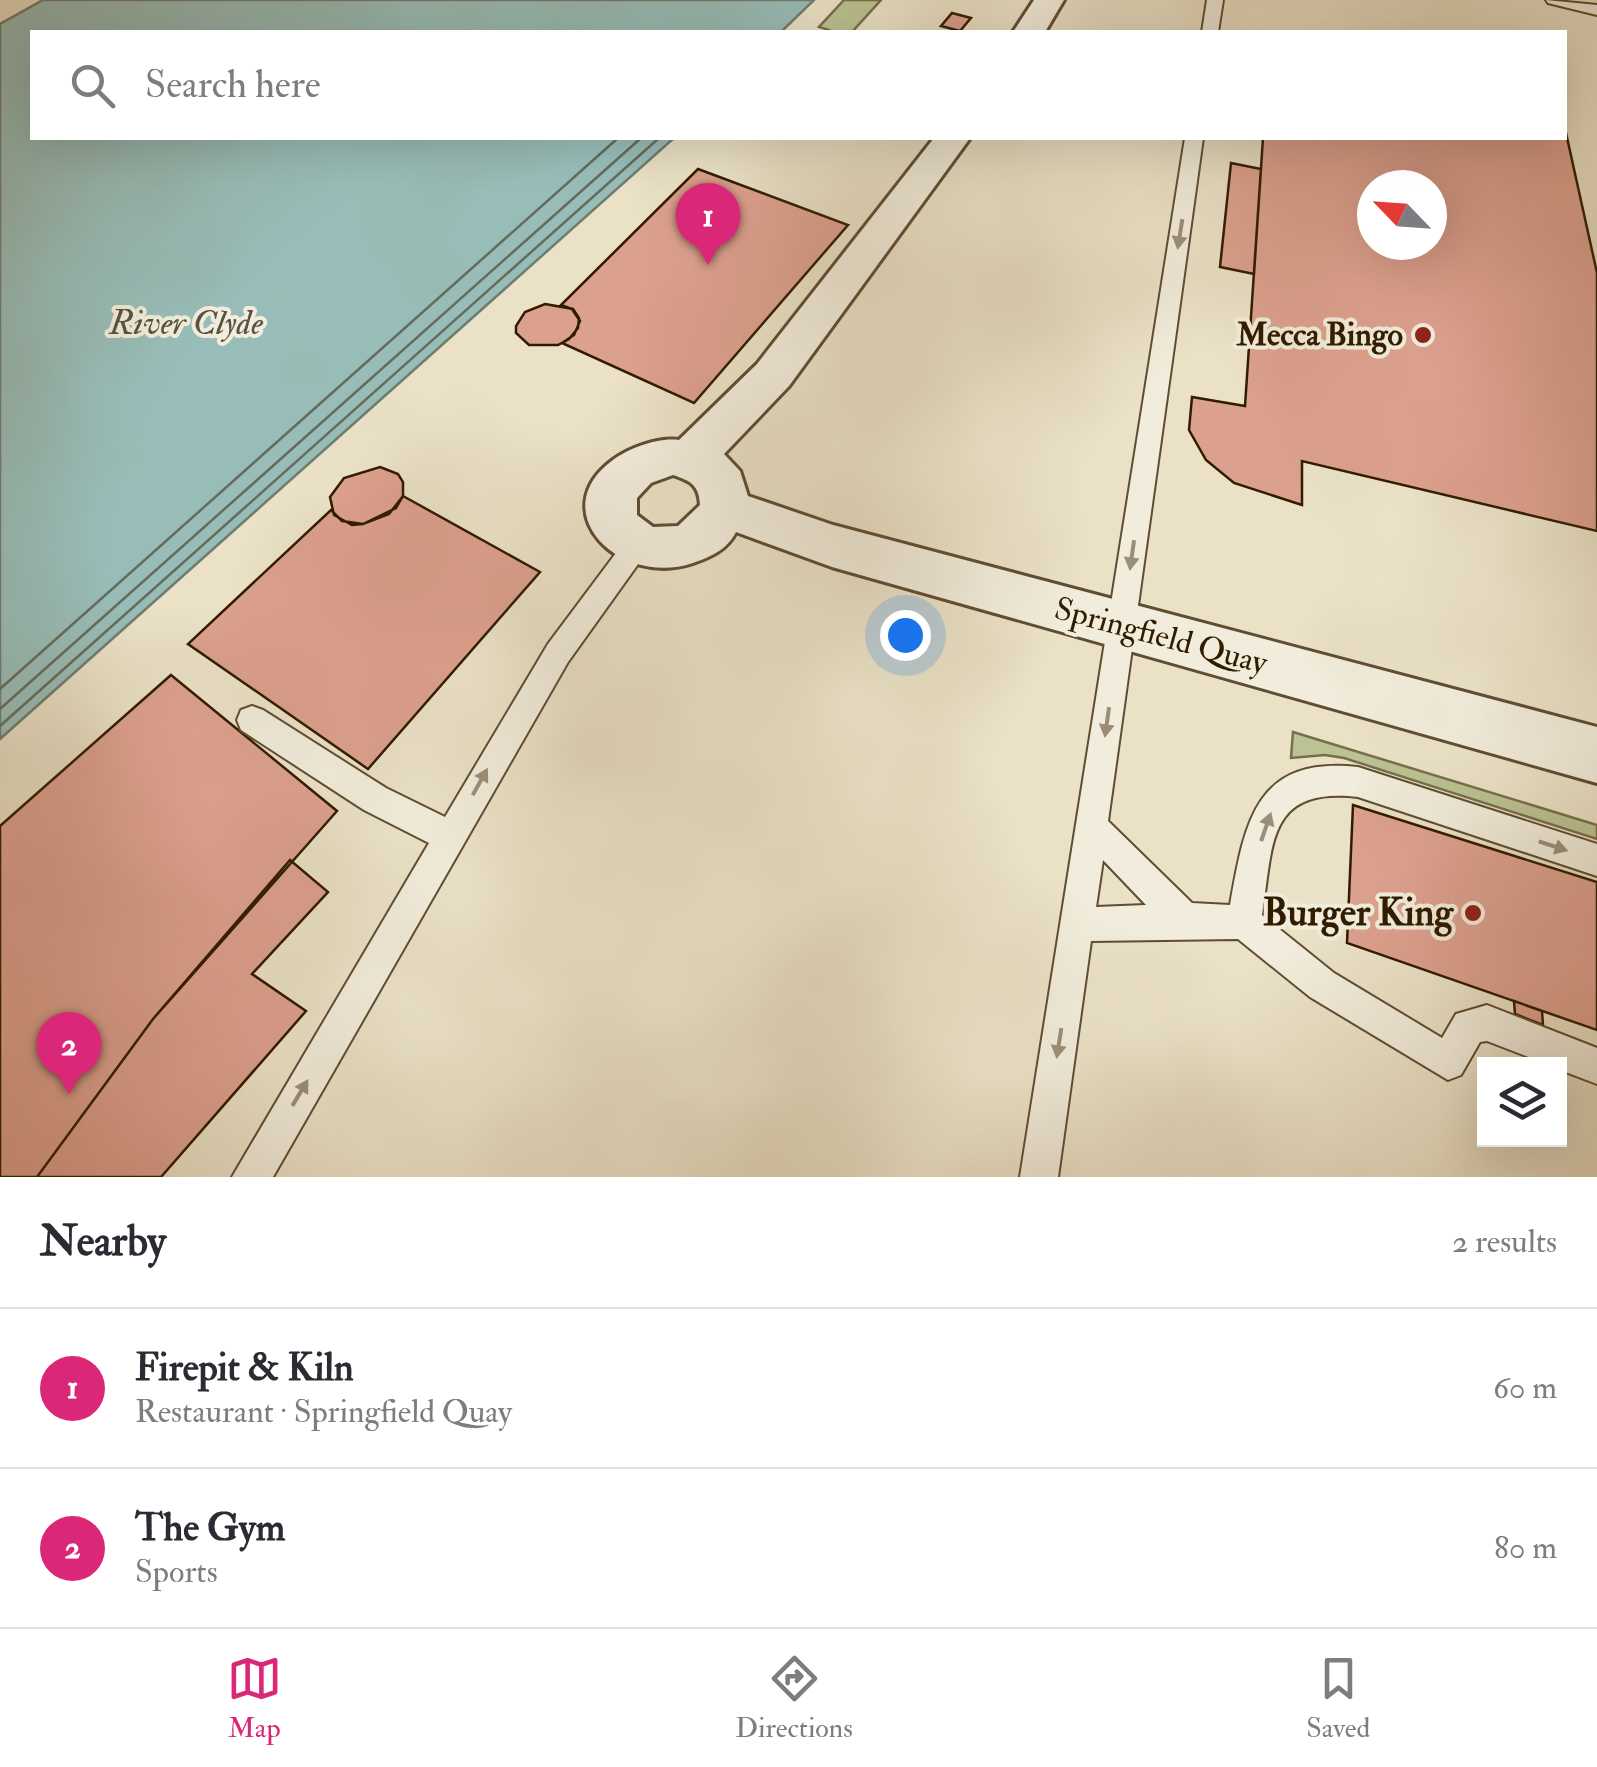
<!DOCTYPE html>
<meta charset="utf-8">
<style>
body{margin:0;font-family:"IM FELL Double Pica",serif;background:#f7f7f7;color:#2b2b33}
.controls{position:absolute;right:30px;bottom:30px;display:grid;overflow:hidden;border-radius:0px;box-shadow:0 10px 40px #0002}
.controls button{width:90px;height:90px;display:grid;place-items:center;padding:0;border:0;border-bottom:2px solid #e1e1e2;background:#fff;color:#2b2b33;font:50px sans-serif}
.compass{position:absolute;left:1357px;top:170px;width:90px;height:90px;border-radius:50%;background:#fff;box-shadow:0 10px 40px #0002;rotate:295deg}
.you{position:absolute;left:905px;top:635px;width:35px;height:35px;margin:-25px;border:8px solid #fff;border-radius:50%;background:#1a73e8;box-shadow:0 0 0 15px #1a73e833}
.badge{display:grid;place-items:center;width:65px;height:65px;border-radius:50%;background:#db2777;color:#fff;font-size:32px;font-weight:700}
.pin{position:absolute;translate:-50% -82px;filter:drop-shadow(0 2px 5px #0008)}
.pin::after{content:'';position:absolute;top:52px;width:35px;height:30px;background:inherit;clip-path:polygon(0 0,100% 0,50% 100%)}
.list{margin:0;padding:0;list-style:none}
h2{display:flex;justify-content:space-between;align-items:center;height:130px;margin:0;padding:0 40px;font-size:42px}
h2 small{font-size:32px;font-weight:400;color:#7c7c81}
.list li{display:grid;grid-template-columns:65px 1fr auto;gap:30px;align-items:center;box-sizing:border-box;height:160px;padding:0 40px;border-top:2px solid #e1e1e2}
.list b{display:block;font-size:38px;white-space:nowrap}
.list p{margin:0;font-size:32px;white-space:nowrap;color:#7c7c81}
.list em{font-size:32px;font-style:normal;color:#7c7c81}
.icon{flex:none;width:55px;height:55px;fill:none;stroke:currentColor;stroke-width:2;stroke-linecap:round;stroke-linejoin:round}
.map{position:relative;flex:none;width:1597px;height:1177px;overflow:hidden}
.search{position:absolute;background:#fff;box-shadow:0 10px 40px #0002;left:30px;right:30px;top:30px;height:110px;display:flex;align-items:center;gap:25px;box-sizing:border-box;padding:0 35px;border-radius:0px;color:#7c7c81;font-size:38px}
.sheet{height:450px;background:#fff}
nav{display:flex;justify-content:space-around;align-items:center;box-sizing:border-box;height:140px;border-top:2px solid #e1e1e2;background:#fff;font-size:28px;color:#7c7c81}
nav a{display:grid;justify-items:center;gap:5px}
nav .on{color:#db2777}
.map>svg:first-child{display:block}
.green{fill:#bbc293;stroke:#766f4a;stroke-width:2.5}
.water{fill:#98bdb8;stroke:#6f7d6e;stroke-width:2.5}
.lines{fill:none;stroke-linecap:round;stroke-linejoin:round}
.shore{stroke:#646c5c;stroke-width:2.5}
.building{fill:#dca08e;stroke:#311c00;stroke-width:2.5;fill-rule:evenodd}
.lane-casing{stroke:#5f4d32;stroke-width:4}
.street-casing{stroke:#5f4d32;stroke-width:6}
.lane{fill:#f1ecdb;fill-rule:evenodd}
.street{fill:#f1ecdb;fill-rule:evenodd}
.oneway{fill:#9b8e78}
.poi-dot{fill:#8f2418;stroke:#f1ecdb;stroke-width:4}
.labels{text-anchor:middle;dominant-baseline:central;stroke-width:8;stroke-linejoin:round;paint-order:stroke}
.poi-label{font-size:32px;font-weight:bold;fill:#311c00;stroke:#f1ecdb;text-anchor:end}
.street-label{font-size:32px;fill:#311c00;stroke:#f1ecdb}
.water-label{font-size:35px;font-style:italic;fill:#555440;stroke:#f1ecdb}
.near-poi-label{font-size:38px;font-weight:bold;fill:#311c00;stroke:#f1ecdb;text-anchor:end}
</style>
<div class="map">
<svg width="1597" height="1177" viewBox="0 0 1597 1177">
<rect width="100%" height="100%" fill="#eae1c7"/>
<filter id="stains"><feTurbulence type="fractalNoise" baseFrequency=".002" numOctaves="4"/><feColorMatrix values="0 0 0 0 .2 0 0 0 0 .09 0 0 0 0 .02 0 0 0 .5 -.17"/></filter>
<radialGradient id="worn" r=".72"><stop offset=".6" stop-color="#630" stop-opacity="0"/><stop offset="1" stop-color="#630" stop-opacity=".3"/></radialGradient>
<path class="green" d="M844,0h37l-29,32h-25l2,-2 -10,-3z
M1293,732l304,93v14l-253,-81 -19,-3 -34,3z"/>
<path class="water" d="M43,0h771l-33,32h-749v106h642l-674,601v-715z"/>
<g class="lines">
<path class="shore" d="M0,689l618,-551
M0,709l641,-571
M0,726l659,-588"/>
</g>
<path class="building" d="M952,13l19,5 -11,13 -19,-5z
M1566,133l31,140v258l-295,-70v44l-68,-22 -28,-23 -17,-30 3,-33 53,9 18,-268h301zM1372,185h60v60h-60z
M1231,163l30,6 -7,105 -34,-7z
M698,169l150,56 -154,178 -132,-60 12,-8 6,-14 -8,-12 -11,-4z
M545,304l28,5 6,9 -1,10 -9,11 -11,6h-29l-13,-12v-7l9,-14z
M380,467l18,7 5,8v14l-7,12 -33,16 -11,1 -18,-10 -4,-18 14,-19z
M403,496l137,76 -172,197 -180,-125 143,-134 11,11 21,3 26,-10z
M171,675l166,136 -184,208 -116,158h-37v-351z
M1353,805l244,77v148l-250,-87z
M290,860l38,32 -76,82 54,37 -145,166h-124l116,-158z
M1514,1001l28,10 1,14 -28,-11z"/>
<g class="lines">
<g class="lane-casing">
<path id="lane" d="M1207,0h16l-5,32h-16z
M1546,0l51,5v10l-49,-12z
M1185,138h18l-95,683 84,82 38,2c15,-85 26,-149 128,-138l239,77v32l-239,-79c-91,-10 -85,46 -96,118l72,58 108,65 14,-24 31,-9 110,43v36l-37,-14v-6h-13l-60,-23 -7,1 -19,33 -13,5 -138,-83 -72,-58 -147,2 -33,236h-38zM1103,860l43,45 -50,2z
M637,534l9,3 4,8 -4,8 -78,109 -295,515h-41l197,-334 -65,-33 -123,-80 -4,-10 4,-10 11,-4 11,4 123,78 59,29 103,-173 80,-107z"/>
</g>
<g class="street-casing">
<path id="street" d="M1034,0h30l-19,32h-32z
M934,138h36l-181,248 -65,68 16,17 8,25 85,29 764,202v56l-765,-216 -96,-35c-9,18 -26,25 -43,31 -74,25 -150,-52 -80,-103 16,-12 46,-23 66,-20l78,-76zM673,475c18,6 26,10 27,30l-22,21 -25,1 -16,-12v-17l14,-15z"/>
</g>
<use href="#lane" class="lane"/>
<use href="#street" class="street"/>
</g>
<defs><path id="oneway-solid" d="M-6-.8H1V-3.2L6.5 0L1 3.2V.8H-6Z" transform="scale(2.5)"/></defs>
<g class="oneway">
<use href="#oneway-solid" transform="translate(1180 234) rotate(99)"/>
<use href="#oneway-solid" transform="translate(1132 555) rotate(98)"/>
<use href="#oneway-solid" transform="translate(1107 722) rotate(98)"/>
<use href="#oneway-solid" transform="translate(480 782) rotate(-61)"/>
<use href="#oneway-solid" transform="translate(1266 827) rotate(-71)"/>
<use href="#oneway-solid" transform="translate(1553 846) rotate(18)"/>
<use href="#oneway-solid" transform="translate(1059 1043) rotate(99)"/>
<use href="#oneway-solid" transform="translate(300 1093) rotate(-59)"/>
</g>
<g class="poi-dot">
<circle cx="1423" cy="335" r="10"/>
<circle cx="1473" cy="913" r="10"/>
</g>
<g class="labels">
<g class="poi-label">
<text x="1403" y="335">Mecca Bingo</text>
</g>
<g class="street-label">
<text transform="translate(1161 636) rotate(15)">Springfield Quay</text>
</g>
<g class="water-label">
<text x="186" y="323">River Clyde</text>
</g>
<g class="near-poi-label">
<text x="1453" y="913">Burger King</text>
</g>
</g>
<rect width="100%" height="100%" filter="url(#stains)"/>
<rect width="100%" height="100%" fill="url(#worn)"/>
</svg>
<div class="controls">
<button><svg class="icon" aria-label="layers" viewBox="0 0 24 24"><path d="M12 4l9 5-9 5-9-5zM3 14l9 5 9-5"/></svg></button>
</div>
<svg class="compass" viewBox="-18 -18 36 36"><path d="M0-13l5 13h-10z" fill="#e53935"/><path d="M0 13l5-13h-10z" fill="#7c7c81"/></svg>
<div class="you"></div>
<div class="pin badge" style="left:708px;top:265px">1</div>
<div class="pin badge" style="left:69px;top:1094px">2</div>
<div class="search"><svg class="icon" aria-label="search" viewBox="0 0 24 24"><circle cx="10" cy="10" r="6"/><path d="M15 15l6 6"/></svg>Search here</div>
</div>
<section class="sheet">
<h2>Nearby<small>2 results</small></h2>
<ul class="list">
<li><span class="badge">1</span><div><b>Firepit &amp; Kiln</b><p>Restaurant · Springfield Quay</p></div><em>60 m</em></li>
<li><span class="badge">2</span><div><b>The Gym</b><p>Sports</p></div><em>80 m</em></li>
</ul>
</section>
<nav>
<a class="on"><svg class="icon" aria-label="map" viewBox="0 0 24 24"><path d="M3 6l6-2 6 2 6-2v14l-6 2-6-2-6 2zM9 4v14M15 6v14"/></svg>Map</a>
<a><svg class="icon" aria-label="directions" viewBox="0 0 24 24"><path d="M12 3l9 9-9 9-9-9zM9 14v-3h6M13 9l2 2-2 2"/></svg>Directions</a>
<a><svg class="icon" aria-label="saved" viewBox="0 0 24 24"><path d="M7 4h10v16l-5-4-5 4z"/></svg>Saved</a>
</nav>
